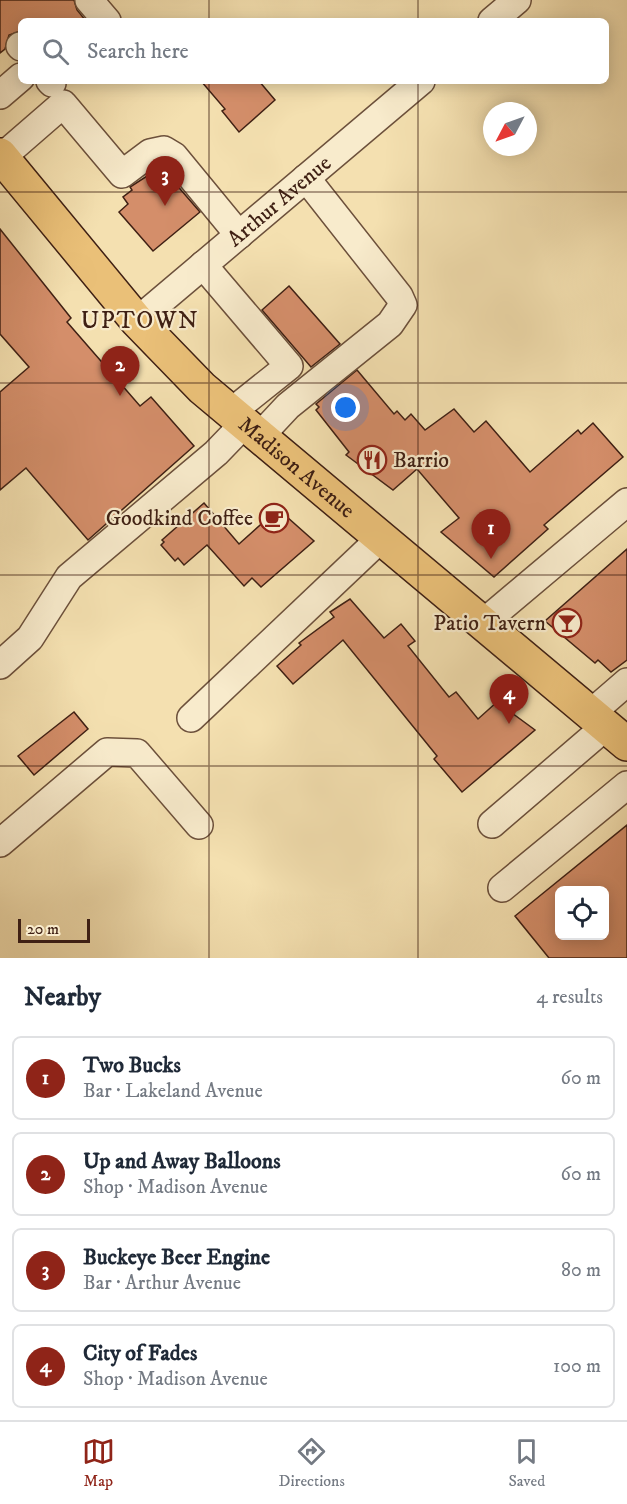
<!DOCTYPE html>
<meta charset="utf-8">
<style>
body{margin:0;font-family:"IM FELL DW Pica",serif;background:#f6f6f7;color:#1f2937}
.controls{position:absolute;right:18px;bottom:18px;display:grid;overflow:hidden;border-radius:9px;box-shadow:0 3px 15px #0003}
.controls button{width:54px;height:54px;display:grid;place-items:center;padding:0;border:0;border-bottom:2px solid #e0e1e3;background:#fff;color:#1f2937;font:30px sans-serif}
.compass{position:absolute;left:483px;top:102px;width:54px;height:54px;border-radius:50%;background:#fff;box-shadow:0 3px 15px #0003;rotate:229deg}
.scale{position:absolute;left:18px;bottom:15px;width:72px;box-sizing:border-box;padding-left:6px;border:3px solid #3f2014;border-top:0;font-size:16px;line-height:21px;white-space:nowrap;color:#3f2014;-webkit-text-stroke:4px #f8ebcc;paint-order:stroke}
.you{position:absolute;left:346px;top:408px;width:21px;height:21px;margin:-15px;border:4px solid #fff;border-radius:50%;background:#1a73e8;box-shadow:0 0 0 9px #1a73e833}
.badge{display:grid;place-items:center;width:39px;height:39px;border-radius:50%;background:#8f2418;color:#fff;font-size:20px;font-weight:700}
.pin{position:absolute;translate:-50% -50px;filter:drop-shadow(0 2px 3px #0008)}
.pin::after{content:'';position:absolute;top:32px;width:21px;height:18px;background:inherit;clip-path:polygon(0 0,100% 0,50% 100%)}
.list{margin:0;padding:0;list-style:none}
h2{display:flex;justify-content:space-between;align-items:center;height:78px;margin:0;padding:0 24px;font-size:26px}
h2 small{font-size:20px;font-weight:400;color:#747a83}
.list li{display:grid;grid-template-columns:39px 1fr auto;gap:18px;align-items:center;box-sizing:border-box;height:84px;margin:0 12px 12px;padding:0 12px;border:2px solid #e0e1e3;border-radius:9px}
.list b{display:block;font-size:22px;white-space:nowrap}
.list p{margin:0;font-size:20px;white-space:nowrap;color:#747a83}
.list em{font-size:20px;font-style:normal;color:#747a83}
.icon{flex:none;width:33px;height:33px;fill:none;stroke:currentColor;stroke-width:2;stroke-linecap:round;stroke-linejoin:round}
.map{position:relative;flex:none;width:627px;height:958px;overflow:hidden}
.search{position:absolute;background:#fff;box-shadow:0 3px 15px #0003;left:18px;right:18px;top:18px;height:66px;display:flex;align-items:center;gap:15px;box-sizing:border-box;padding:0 21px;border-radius:9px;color:#747a83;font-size:22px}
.sheet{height:462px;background:#fff}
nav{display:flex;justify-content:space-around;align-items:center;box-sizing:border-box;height:84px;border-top:2px solid #e0e1e3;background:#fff;font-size:16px;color:#747a83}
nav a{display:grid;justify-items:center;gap:3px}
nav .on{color:#8f2418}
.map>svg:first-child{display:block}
.building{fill:#d48e6a;stroke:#3f2014;stroke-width:1.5;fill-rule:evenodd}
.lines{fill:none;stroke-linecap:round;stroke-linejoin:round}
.minor-casing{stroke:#6c503b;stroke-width:30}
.major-casing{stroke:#3f2014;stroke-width:36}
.minor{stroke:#f8ebcc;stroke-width:27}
.major{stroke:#eac078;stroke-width:33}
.grid{fill:none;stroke:#3f2014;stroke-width:1.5;stroke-opacity:0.55}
.labels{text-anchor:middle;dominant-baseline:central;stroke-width:4.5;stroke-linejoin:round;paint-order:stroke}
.street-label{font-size:22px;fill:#3f2014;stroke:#f8ebcc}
.poi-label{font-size:22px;fill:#3f2014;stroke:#f8ebcc;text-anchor:end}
.neighbourhood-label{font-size:24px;letter-spacing:1.5px;fill:#3f2014;stroke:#f8ebcc}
</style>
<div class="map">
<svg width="627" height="958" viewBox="0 0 627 958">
<rect width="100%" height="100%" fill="#f4e0b0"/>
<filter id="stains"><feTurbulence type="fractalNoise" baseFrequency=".00333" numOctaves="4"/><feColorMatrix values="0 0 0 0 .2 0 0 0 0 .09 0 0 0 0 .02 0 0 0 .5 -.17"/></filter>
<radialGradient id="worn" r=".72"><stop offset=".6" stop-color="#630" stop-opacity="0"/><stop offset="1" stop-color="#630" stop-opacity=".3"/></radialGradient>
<path class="building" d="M0,0h74l3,10 9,11h-65v10l-12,4 -4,14 -5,4z
M201,81h58l16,19 -36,32 -17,-21 3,-2z
M161,167l39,45 -47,39 -34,-39 9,-8 -5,-7 9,-7 -2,-3z
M0,229l71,89 -4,4 73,84 11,-9 43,49 -106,94 -62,-72 -26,22v-98l29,-25 -29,-33z
M289,286l51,58 -29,23 -49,-57z
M357,370l37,44 3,-3 8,9 6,-6 14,16 29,-21 20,23 12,-11 44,51 48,-42 3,4 12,-11 30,34 -79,68 4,4 -54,48 -53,-45 18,-14 -42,-49 -24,21 -47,-35 3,-3 -33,-42 3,-3 -3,-3z
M204,503l35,41 39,-35 36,32 -53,46 -9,-9 -8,8 -37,-41 -23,20 -6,-7 -3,3 -14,-16 3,-3 -2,-2z
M627,549v111l-16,12 -13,-12 -3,3 -50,-42z
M350,599l34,39 17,-14 14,17 -7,5 41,51 7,-5 22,27 19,-17 38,28 -73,62 -28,-33 3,-3 -94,-116 -50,44 -16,-18 24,-21 -2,-2 35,-26 -4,-5z
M74,712l14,17 -54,46 -16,-19z
M627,825v133h-78l-34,-42zM560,891h44v45h-44z"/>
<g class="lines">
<g class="minor-casing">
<g id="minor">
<path d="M89,0l18,21"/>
<path d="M492,21l25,-21"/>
<path d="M20,46l1,1"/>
<path d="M50,81l2,2"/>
<path d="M0,95l21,-18"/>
<path d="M2,157l61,-53 59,70 28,-21 14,-3 10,6 65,79"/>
<path d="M203,265l86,101 -59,47"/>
<path id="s1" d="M137,321l284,-240"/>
<path d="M259,437l29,-31 102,-82 13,-19 -4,-9 -93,-118"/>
<path d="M482,624l145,-122"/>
<path d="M0,665l30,-27 39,-61 147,-124 28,-29"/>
<path d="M590,714l37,-32"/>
<path d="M191,718l190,-180"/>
<path d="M492,824l113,-97"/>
<path d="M0,843l107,-91 30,1 62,72"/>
<path d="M502,888l125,-103"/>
</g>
</g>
<g class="major-casing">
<g id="major">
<path id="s2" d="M0,155l137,166 65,67 425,356"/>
</g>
</g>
<use href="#minor" class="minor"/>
<use href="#major" class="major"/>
</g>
<path class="grid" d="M209,0v21M418,0v21M209,81v877M418,81v877M0,192h627M0,383h627M0,575h627M0,766h627"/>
<defs>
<g id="restaurant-ring" transform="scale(1.5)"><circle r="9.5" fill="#f8ebcc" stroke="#8f2418" stroke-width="1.5"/><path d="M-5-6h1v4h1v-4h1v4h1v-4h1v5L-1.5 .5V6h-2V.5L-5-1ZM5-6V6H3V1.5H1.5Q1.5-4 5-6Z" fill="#8f2418"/></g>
<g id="cafe-ring" transform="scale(1.5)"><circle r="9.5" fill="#f8ebcc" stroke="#8f2418" stroke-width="1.5"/><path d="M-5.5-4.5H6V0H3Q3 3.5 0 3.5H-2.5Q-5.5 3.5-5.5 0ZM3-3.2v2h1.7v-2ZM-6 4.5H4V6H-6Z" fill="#8f2418"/></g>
<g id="bar-ring" transform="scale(1.5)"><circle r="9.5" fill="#f8ebcc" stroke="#8f2418" stroke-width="1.5"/><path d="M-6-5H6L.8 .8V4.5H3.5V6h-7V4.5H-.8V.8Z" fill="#8f2418"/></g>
</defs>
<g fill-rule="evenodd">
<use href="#restaurant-ring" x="372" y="460"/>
<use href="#cafe-ring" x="274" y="518"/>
<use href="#bar-ring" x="567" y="623"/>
</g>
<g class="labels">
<g class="street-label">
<text stroke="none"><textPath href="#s1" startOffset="186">Arthur Avenue</textPath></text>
<text stroke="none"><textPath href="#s2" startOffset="432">Madison Avenue</textPath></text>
</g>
<g class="poi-label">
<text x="393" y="460" text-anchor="start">Barrio</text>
<text x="253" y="518">Goodkind Coffee</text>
<text x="546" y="623">Patio Tavern</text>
</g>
<g class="neighbourhood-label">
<text x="140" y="321">UPTOWN</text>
</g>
</g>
<rect width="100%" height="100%" filter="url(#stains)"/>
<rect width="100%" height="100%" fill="url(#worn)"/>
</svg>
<div class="controls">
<button><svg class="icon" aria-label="locate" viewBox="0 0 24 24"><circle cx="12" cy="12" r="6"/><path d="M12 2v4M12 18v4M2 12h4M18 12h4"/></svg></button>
</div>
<svg class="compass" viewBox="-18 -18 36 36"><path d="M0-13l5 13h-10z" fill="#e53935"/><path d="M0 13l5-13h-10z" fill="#747a83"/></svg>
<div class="scale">20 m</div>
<div class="you"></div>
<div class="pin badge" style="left:491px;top:559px">1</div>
<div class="pin badge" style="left:120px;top:396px">2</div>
<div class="pin badge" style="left:165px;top:206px">3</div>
<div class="pin badge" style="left:509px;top:724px">4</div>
<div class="search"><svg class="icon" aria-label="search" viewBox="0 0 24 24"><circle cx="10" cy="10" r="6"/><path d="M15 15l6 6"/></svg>Search here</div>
</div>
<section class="sheet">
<h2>Nearby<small>4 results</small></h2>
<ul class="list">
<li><span class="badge">1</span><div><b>Two Bucks</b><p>Bar · Lakeland Avenue</p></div><em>60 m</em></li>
<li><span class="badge">2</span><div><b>Up and Away Balloons</b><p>Shop · Madison Avenue</p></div><em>60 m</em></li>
<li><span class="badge">3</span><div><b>Buckeye Beer Engine</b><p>Bar · Arthur Avenue</p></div><em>80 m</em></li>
<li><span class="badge">4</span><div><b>City of Fades</b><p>Shop · Madison Avenue</p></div><em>100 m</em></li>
</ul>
</section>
<nav>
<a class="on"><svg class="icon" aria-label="map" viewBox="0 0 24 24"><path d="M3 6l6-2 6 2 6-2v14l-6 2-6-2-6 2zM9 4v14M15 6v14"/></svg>Map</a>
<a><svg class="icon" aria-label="directions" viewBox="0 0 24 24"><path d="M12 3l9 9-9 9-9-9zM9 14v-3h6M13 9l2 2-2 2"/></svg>Directions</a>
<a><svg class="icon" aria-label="saved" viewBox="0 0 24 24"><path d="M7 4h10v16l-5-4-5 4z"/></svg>Saved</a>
</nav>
